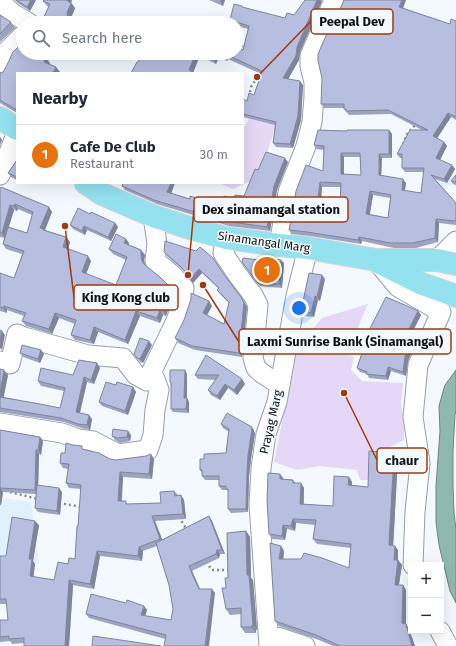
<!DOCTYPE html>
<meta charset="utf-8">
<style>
body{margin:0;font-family:"Fira Sans",sans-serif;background:#f6f6f7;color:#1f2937}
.controls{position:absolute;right:12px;bottom:12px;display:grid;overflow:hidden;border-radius:0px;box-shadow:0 4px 16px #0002}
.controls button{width:36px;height:36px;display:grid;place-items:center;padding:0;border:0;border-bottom:1px solid #e0e1e3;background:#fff;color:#1f2937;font:20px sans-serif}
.you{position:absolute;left:299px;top:308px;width:14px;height:14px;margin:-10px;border:3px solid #fff;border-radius:50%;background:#1a73e8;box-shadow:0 0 0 6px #1a73e833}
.badge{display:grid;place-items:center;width:26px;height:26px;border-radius:50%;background:#d93025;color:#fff;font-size:13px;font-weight:700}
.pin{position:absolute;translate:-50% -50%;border:2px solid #fff;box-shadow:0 1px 4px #0006}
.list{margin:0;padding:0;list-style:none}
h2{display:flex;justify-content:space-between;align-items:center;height:52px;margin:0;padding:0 16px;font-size:17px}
h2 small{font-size:13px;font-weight:400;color:#747a83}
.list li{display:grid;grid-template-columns:26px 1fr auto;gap:12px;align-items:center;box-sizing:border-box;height:60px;padding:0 16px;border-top:1px solid #e0e1e3}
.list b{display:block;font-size:15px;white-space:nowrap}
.list p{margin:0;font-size:13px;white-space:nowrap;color:#747a83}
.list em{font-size:13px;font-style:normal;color:#747a83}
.icon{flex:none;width:22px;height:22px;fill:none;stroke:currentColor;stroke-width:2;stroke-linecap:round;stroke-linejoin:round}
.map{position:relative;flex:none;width:456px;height:646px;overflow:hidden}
.search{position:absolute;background:#fff;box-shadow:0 4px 16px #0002;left:16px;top:16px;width:228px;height:44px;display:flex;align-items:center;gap:10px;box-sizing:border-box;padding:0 14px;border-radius:22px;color:#747a83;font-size:15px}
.panel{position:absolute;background:#fff;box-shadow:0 4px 16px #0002;left:16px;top:72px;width:228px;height:112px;border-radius:0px}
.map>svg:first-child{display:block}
.built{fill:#e0f0fd}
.green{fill:#e5d7f6}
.water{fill:#8fb9b0;stroke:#698782}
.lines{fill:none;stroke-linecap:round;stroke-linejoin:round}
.minor-casing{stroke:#969fa6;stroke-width:21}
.major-casing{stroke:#d4d5d5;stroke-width:24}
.path{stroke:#868b8f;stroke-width:2.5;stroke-dasharray:2 3;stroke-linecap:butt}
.minor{stroke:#fff;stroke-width:19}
.major{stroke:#94e2f0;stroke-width:22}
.wall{fill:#9da3c0;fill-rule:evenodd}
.shaded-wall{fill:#80859c}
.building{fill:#b7bedf;stroke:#80859c;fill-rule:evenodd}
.labels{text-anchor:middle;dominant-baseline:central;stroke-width:3;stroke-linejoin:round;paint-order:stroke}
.street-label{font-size:12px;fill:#0f1315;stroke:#f3f9fe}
.leader{fill:none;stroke:#a03b0d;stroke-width:1.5}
.callout-dot{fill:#a03b0d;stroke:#f3f9fe;stroke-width:1.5}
.callout{fill:#f3f9fe;stroke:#a03b0d;stroke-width:1.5}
.callout-label{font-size:13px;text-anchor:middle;font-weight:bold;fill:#0f1315}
</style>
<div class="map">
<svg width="456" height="646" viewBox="0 0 456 646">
<rect width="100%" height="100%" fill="#f3f9fe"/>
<path class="built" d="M436,165l20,9v13l-2,-2h-7l-3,7 -16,-6z
M0,498l31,4 8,62 -39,-3z"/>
<path class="green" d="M249,119l27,5 -16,53 -27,12 -14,-6h24v-53z
M368,304l-22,51 8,2 -3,13 11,11 41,2 -2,20 3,24v13l-14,7 -17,4 -1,29h-12l-3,-10 -38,-4 -22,4 -23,-8 8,-40 5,-44 13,-34 22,-26z"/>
<path class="water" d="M456,370v40l-1,5 -2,36v34l1,27 2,18v73l-6,-12 -11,-46 -3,-23v-36l4,-55 -1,-25 6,-21z"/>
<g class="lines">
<g class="minor-casing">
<path id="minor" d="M0,1l12,12 17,10
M0,68l7,-17 16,-16
M0,175l17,-43
M226,238l-3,15 14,21 16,21 5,10 -5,53 3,10 7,6 17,11
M279,245l9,-53 18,-46 6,-24 2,-25v-15l-4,-16v-10l24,-56
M437,260l19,-19
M378,263l20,24 43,25 -23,53 -5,52 7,46 -5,49 -2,53
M0,361l10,3 7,-30 7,3 64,18 35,3 13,17 11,6
M0,423l62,10 16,6 15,2 25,13 30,-4 5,-15 2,-25 4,-20 -4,-11 -8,2 29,-60 7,-21 1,-12c-8,-11 -18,-19 -29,-27l2,-17 -4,-28
M440,631l8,15
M268,634l37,12
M269,646l-10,-141 2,-37 5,-34 11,-32 3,-17 16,-89 12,-48"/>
</g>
<g class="major-casing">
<path id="major" d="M0,118l17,11
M86,183l16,11 51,22 34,11 39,11 53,7 29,3 68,12h61l19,4
M378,262l44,22 34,12"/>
</g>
<path class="path" d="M237,43l7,4 2,-1
M249,97l2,-10 6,-9h4
M403,144l4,-10 9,-10
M421,195l2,-11
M10,492l28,7
M59,503l23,4
M179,517l8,13
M206,562l6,8h19"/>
<use href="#minor" class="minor"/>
<use href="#major" class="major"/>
</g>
<path class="wall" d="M15,0h21l-6,11 -11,-7z
M72,0l-1,2 4,6 -4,10v1l-2,4h-28l8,-16 -2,-1 -4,-5z
M209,0h16l-2,6z
M344,0h62l-3,8 47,16 6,-3v99l-5,-3 -14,21 7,4 3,4 -7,14 12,5 3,4 -8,14 -12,-4 21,24v22l-17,-2 -1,19 -22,6h-22l-32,-7 -1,3 -51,-8 -18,-2 -3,-4 34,-59 1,-21 -8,-1 -2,-4 33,-14 42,-1 3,4v24h-10l-1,17 25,8 -1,8 16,2 3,-21h-19l-3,-4v-10h-2l-3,-4 25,-24 -31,-16 -42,1 -5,-6v-1h-20l-3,-4 12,-79zM344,157h16l1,18 -17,-1zM322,187h18v21l-19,-2zM373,195l17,3 -2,20 -18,-4z
M322,1l-22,51 -1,8 -11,19 15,6 -2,35 -8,28 -17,-1 -3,-4 2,-18 -32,-8v-18l4,2 7,-6 7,-21 -33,-15 -1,2 -8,-4 -3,7 -16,-8 -62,6 5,-9h94l6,-3 5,-21 -11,-3v-3h-5l-2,-3 55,-2 9,-3z
M0,15l11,7 4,6 -15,14z
M48,61l2,2 -1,1 11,8 -43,1v40l-17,-10v-30l3,-1 3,-5z
M17,160v20l-6,-3 -3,-4z
M288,162l-11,28 -7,41 -41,-5 -72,-22 -32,-14 -3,-4 49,8 19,5 30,7 14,-7 10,-3 14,-26z
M456,175v10l-3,-1 -2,-3z
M0,189l49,18 3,5 -7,18 21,7 4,5 -2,7 23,12 -5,13 30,11 10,-25 -13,-6 -4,-5 17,-10 3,4v2l12,5 4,5 -1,5 1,5 24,21 4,5 -1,7 -6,18 -3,-1 -3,8 -20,-7 -12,28 -30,-12 -4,12 -19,-4 -4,-5 4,-11 -16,-6 -7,16 -26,-8 -4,-5 2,-5 -17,-6v3l-7,-2v-38l14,5 8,-24 -16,-5 -3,-5 1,-6 -4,-1zM18,209l14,6 -5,18 -18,-6 5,-17 3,1z
M90,214l25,9 3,4 -7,14 -24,-11 -2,5 -12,-6 -3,-4z
M164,252l62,26 18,23 3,6 -5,50 -47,-7 -17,-7 -3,-5 34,-37 3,5 -5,9 17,9 5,-21 -9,-9 -3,-4 1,-2 -16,-15 -9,10 -4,-7 -7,-7 -15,-13z
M242,262l42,1 -2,25 -22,-2z
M325,279l-5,22 -2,-1 -4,17 -10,-1 -3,-5z
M418,311l3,4 -11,21 3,1 3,4 -8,20 -2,15 -15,-5 -3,9 -19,-2 -2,-4 -7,-2 -3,-4 9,-26 -2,-2z
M152,345l-9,18 -3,-1 -6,-8z
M41,350l3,4 -4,9 -17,-6 -3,-4z
M206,355l39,29 -8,11 -9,-7 -8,12 -9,-5 -3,-5 8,-10 -18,-1 -3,-4z
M97,363l3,5 -6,16 -7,-2 -7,31 12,6 -2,11 -9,-2 -17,-6 -64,-10v-43l8,6 -5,22 57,11 4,-17 -23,-5 -3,-5 35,-6z
M185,370l2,4v24l2,4v11l-16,-1 -2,-3v-25l-1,-2z
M116,385l17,2 3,5 -8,23 -26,-9 -3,-4z
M221,424l33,6v2l1,1 -4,26 -2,17 -1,36 -17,1 -3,-4v-18l-1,-1h-5l-3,-4v-6h-14l-3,-4v-3l-2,-3 4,-11 22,-6 3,-21 -6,-4z
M0,430l40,7 3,4 -2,14 -2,-1 -1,31 24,7 -2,23 -22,-3 -3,-4 1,-14 -33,-2 -2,13h-1z
M131,435l-1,6 -10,2 -5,-3 -3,-4z
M85,450l25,9 6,1 38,-1 -2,20 -29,-2 -1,24 6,3 33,-1 13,-12 4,4h3l3,5 2,19 -31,2 7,19 47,-24 3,5 13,33h-5l-1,4 -27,13 8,18 15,4 -50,46 -76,-21 -3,-4 40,-11 18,3 3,4 -2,6 26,4 2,-11 -4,-24 -12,-39 -14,5 -1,10 -42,-5 -6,33 -21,-4 -4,61h-45v-3l-12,1 -2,-3 -10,1v-22h8l-1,-16h-7v-48h6l33,-31 -6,36 2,3 -2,13 21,3 14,-16 7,-5 6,-70 -12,-1 -3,-5 2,-14 -5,-1 -3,-5 5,-10z
M398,457l-5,88 2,1 3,4v10l4,5 -3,20h4l3,5v34l3,5 6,17h-82l-14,-6 -40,-14 -4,-5 6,-75 3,5 -1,8 66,9 2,-20 -34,-4 -4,-5 2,-14 -19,-2 -1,8 -8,-2 -2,11 -13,-1 -3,-5 15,-55 9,1 3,3h5l3,5v16l29,2 16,-29 3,5v3l16,2z
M246,531l4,6 1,41 2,2 4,50h-1v3h-11l-4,-6v-13l-11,1 -4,-6v-21l2,-10z"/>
<path class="shaded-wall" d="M31,0h5l-6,11 -3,-4z
M66,0h6l-2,6z
M221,0h4l-2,6 -3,-5z
M317,0h4l1,1 -22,51 -1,8 -13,23 -3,-5 14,-31z
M402,0h4l-4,11 -3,-4z
M71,3l4,5 -4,10v1l-2,4h-6z
M47,53h8l-7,8 2,2 -3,4 -3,-5v-6z
M196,53h1l3,3 -7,17 -4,-3z
M216,53l3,4 -3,7 -3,-5z
M225,54l3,5 -1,2 -3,-5z
M56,67l4,5 -1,1h-6z
M300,81l3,4 -2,35 -8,28 -3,-4z
M448,113l3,4 -15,23 -3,-4z
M389,130l3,4v24l-3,-4z
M0,137l2,3 -2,5z
M444,142l3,4 -8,16 -3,-4z
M341,153l3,4v21l-3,-4z
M379,154l3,4 -1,21 -2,-4z
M285,158l3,4 -11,28 -7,41 -3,-4 7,-41z
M452,165l3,4 -8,14 -3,-4z
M403,179l3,4 -2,11 -2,-4z
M320,182l2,5 -2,23 -3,-4z
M171,183h4l-5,14 -3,-5z
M370,191l3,4 -4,23 -3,-4z
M15,204l3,5 -1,2 -3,-5z
M10,205l4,5 -9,28 -3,-5z
M49,207l3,5 -7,18 2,5 -7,-7z
M436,219l3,4 -1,19 -3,-4z
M115,223l3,4 -7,14 -3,-4z
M84,226l3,4 -2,5 -3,-4z
M66,237l4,5 -3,10 -4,-5z
M359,237l3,4 -1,3 -3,-4z
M126,239l3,4 -2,5 -3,-5z
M141,250l4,5 -1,5 1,6 -3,-5 -1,-6z
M88,256l3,5 -6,16 -3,-5z
M281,260l3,3 -2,25 -3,-4z
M199,269l3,4 -9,10 -3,-4z
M322,275l3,4 -5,22 -3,-4z
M169,286l4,5 -1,7 -6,18 -3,-5z
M315,296l3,4 -4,17 -3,-4z
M241,297l6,10 -5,50 -3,-4z
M209,301l3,5 -6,11 -3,-4z
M4,306l3,4v3l-4,-5z
M160,310l3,5 -3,8 -3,-5z
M136,311l4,5 -12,28 -3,-4z
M418,311l3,4 -12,24 -3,-4z
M55,313l4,5 -7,16 -3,-5z
M94,327l4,5 -4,12 -4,-4z
M2,331l3,4 -3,15 -2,-2v-7z
M413,337l3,4 -8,20 -2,15 -3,-4 2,-15z
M149,341l3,4 -9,18 -3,-4z
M41,350l3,4 -4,9 -2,-4z
M97,363l3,5 -6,16 -3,-4z
M388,367l3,4 -3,9 -2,-4z
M4,370l4,5 -5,26 -3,-3v-4z
M185,370l2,4v24l2,4v11l-3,-4 -2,-11z
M84,377l3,5 -8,34 -3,-4z
M242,379l3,5 -8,11 -3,-5z
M225,384l3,4 -8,12 -3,-4z
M133,387l3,5 -8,23 -3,-4z
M89,415l3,4 -2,11 -3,-5z
M252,427l2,3v2l1,1 -4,26 -2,17 -1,36 -2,-3 1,-37 1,-17z
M128,431l3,4 -1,6 -3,-4z
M40,437l3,4 -2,14 -3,-5z
M36,450l3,4 -1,40 -3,-4z
M394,453l4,4 -5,93 -4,-5z
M151,454l3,5 -2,20 -3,-5z
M120,472l3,5 -2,28 -3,-4z
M280,474l4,5h-4z
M349,477l3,5v7l-4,-4z
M301,483l3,5 -1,21 -3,-5z
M0,488l3,4 -2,13 -1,-2z
M59,488l3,4 -2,23 -3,-4z
M181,495l3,5 2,19 -3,-5z
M152,516l3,5 9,23 -4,-5z
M209,516l3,5 13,33 -3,-4z
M293,519l3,4 -1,8 -4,-5z
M35,521l4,4 -6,36 2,3 -2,17 -3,-5 -1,-17z
M283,525l4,4 -2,11 -3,-4z
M246,531l4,6 1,41 2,2 4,50 -4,-5 -6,-50z
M281,546l3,5 -1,12 -4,-4z
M395,546l3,4v14l-4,-4z
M139,547l4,4 -1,10 -4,-5z
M217,550l3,4 -1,4 -3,-4z
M97,551l3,5 -6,33 -4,-5z
M398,560l4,5 -4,24 -3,-4z
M189,566l3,5 4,9 6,13 -9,-17z
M69,580l4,5 -4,61h-4z
M403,585l3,5v38l-4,-5z
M212,589l3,4 -6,53h-4z
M144,606l3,4 -3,10 -3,-5z
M406,624l3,5 6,17h-3z
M252,625l4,5v3l-4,-6z"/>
<path class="building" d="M16,0h15l-4,7z
M44,0h22l5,3 -4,10 1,1 -5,9h-22l9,-19 -7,-3z
M305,0h12l-20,47 -1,9 -13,22 17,3 -2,35 -8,28 -17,-1 3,-21 -33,-8v-15l4,2 2,-8 5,2 8,-24 -37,-17 -1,2 -8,-3h21v-6l6,3 6,-24 -19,-6 4,-16 8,2v1l43,11 2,-5 7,2z
M344,0h58l-3,7 51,17 1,-5 5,2v96l-8,-4 -15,23 11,6 -8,16 16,7 -8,14 -13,-4 25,28v17l-2,1 -18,-2 -1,19 -22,5h-22l-32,-6 -1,3 -51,-8 -18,-2 7,-39 10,-26 17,6 1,-25 -10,-1 4,-15 29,1v-1h42v24h-10v21l24,4 -1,11 19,3 3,-25h-22v-14h-5l13,-24h18l-40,-20 -42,1v-2h-2v-5h-23l1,-26 -4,-17v-7l13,-30 2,1zM341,153h19l1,22 -20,-1zM320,182l21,1 -1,25 -23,-2zM370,191l21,4 -3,23 -22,-4z
M0,15l11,7 -11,12z
M163,19l7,4h-9z
M23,42v11h24l-3,3 2,2 -2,4 12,5 -3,6h-36v37l-17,-10v-27l3,-1 3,-5 7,-15z
M143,53h53l-7,17 6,3h-64l6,-11h1z
M199,53h17l-3,6z
M266,152l19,6 -11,28 -7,41 -42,-6 -71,-21 -32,-14 1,-3h48l-4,9 23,7v-3l30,10 4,-10 10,3 1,-4 9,1 11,-27 3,1z
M17,160v17l-9,-4z
M456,175v7l-5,-1z
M1,187l48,20 -9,21 4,1 -1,1 23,7 -3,10 25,9 -6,16 34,13 11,-28 -18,-8 7,-15 10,5 -2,4 17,7v5l1,6 3,4 15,12 9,9v7l-6,18 -3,-1 -3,8 -21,-7 -11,29 -31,-13 -4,13 -19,-5 5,-15 -21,-7 -6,16 -27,-8 4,-8 -22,-7 -1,2 -3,-1v-34l14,5 10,-27 -21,-7 5,-17 19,6 6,-21 -18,-8 -1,2 -4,-1 -8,28h-2v-44z
M78,208l12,6 1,-2 24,11 -7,14 -24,-11 -2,5 -12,-6z
M165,241l31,10 4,-4 13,11 12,18 16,21 3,6 -5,50 -47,-7 -17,-8 9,-18 7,-21v-6l18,8 -6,12 21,11 5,-22 -12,-12 2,-2 -20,-19 -9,10 -3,-6 -8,-8 -15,-13z
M243,258l24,3v-3l14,2 -2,24 -21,-1 -16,-21z
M309,273l13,2 -5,22 -2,-1 -4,17 -10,-2z
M386,297l19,8 13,6 -12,24 7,2 -8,20 -2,15 -15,-5 -2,9 -20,-2 1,-2 -10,-4 9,-27 -2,-1z
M0,330l2,1 -2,10z
M140,338l9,3 -9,18 -3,-1 -3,-4z
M22,345l19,5 -3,9 -18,-6z
M206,355l36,24 -8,11 -9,-6 -8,12 -9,-6 11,-15h-24z
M79,360l18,3 -6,17 -7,-3 -8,35 13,3 -2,10 -9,-1 -17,-6 -61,-10v-11l40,7 20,4 5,-20 -27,-7 3,-13 32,7z
M0,369l4,1 -4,24z
M170,370h15l-1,28h3l-1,11h-15v-27h-1z
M106,382l10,3 1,-3 16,5 -8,24 -26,-9z
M227,413l25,14 -1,2h1l-4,26 -1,17 -1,37h-18v-20h-2v-3h-7v-10h-17v-6h-2v-11h4v-5l22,-1 3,-24 -8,-5z
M113,429l15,2 -1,6 -10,1 -5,-2z
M0,430l40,7 -2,13h-2l-1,40 -35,-2v1z
M66,443l7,2 9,1v3l17,4 11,6 6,1 30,-4 5,-2 -2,20 -29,-2 -2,29h8v3l35,-1 -1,-11 14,-1 1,5 6,-1 2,19 -31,2 8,23 -21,8 -1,9 -41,-5 -7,33 -21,-4 -4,66h-41v-8l-15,1v-3l-9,1v-17h8l-2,-21h-6v-43h6l6,-39 23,4 -6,38h3l-2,17 24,4 4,-18 10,2 1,-6 6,1 2,-33h1l3,-41 -15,-2 3,-19 -9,-1 1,-10h4z
M369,451l25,2 -5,92 6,1 -1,14h4l-3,25h8l-1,38 4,1 6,22h-72l-24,-11 -41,-14 -5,-78 11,3 -2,13h22l3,-6 18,5 27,10 2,-24 -38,-5 3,-19 -23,-1 -2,7 -8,-1 -1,11 -13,-2 -2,-34 1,-27 12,1v5l13,1v3h8l-1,21 33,2 1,-30 15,1 -1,8 20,2z
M37,485l22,3 -2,23 -22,-3z
M209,516l13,34h-5l-1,4 -27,12 4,10 6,13h13l-7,57h-41l2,-11 -80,-21 5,-20 35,9 1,-3 17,6 -3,9 30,5 2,-11 -4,-24 -13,-42z
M246,531l1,44h2l4,50h-1v2h-11v-19l-15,1 -4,-21h4l-1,-10h3l-1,-45z
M93,636l68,10h-69z"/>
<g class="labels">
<g class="street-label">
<text transform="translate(264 242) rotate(8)">Sinamangal Marg</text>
<text transform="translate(271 422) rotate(-77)">Prayag Marg</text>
</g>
</g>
<path class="leader" d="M257 77L311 21M188 275L194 209M65 226L74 297M203 285L239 342M344 393L377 460"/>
<g class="callout-dot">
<circle cx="257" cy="77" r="4"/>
<circle cx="188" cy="275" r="4"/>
<circle cx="65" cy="226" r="4"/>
<circle cx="203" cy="285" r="4"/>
<circle cx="344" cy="393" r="4"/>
</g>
<g class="callout">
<rect x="311" y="9" width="82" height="25" rx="4"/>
<rect x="194" y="197" width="154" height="25" rx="4"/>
<rect x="74" y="285" width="104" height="25" rx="4"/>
<rect x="239" y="329" width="212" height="25" rx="4"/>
<rect x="377" y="448" width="50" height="25" rx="4"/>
</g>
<g class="callout-label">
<text x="352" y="26">Peepal Dev</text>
<text x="271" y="214">Dex sinamangal station</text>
<text x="126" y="302">King Kong club</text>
<text x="345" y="346">Laxmi Sunrise Bank (Sinamangal)</text>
<text x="402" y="465">chaur</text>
</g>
</svg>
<div class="controls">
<button>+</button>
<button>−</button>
</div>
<div class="you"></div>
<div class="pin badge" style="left:267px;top:270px;background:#e8710a">1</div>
<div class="search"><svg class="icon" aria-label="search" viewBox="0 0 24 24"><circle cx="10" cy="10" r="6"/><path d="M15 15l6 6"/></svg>Search here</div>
<section class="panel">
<h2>Nearby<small></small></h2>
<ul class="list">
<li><span class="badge" style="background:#e8710a">1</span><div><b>Cafe De Club</b><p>Restaurant</p></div><em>30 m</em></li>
</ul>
</section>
</div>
